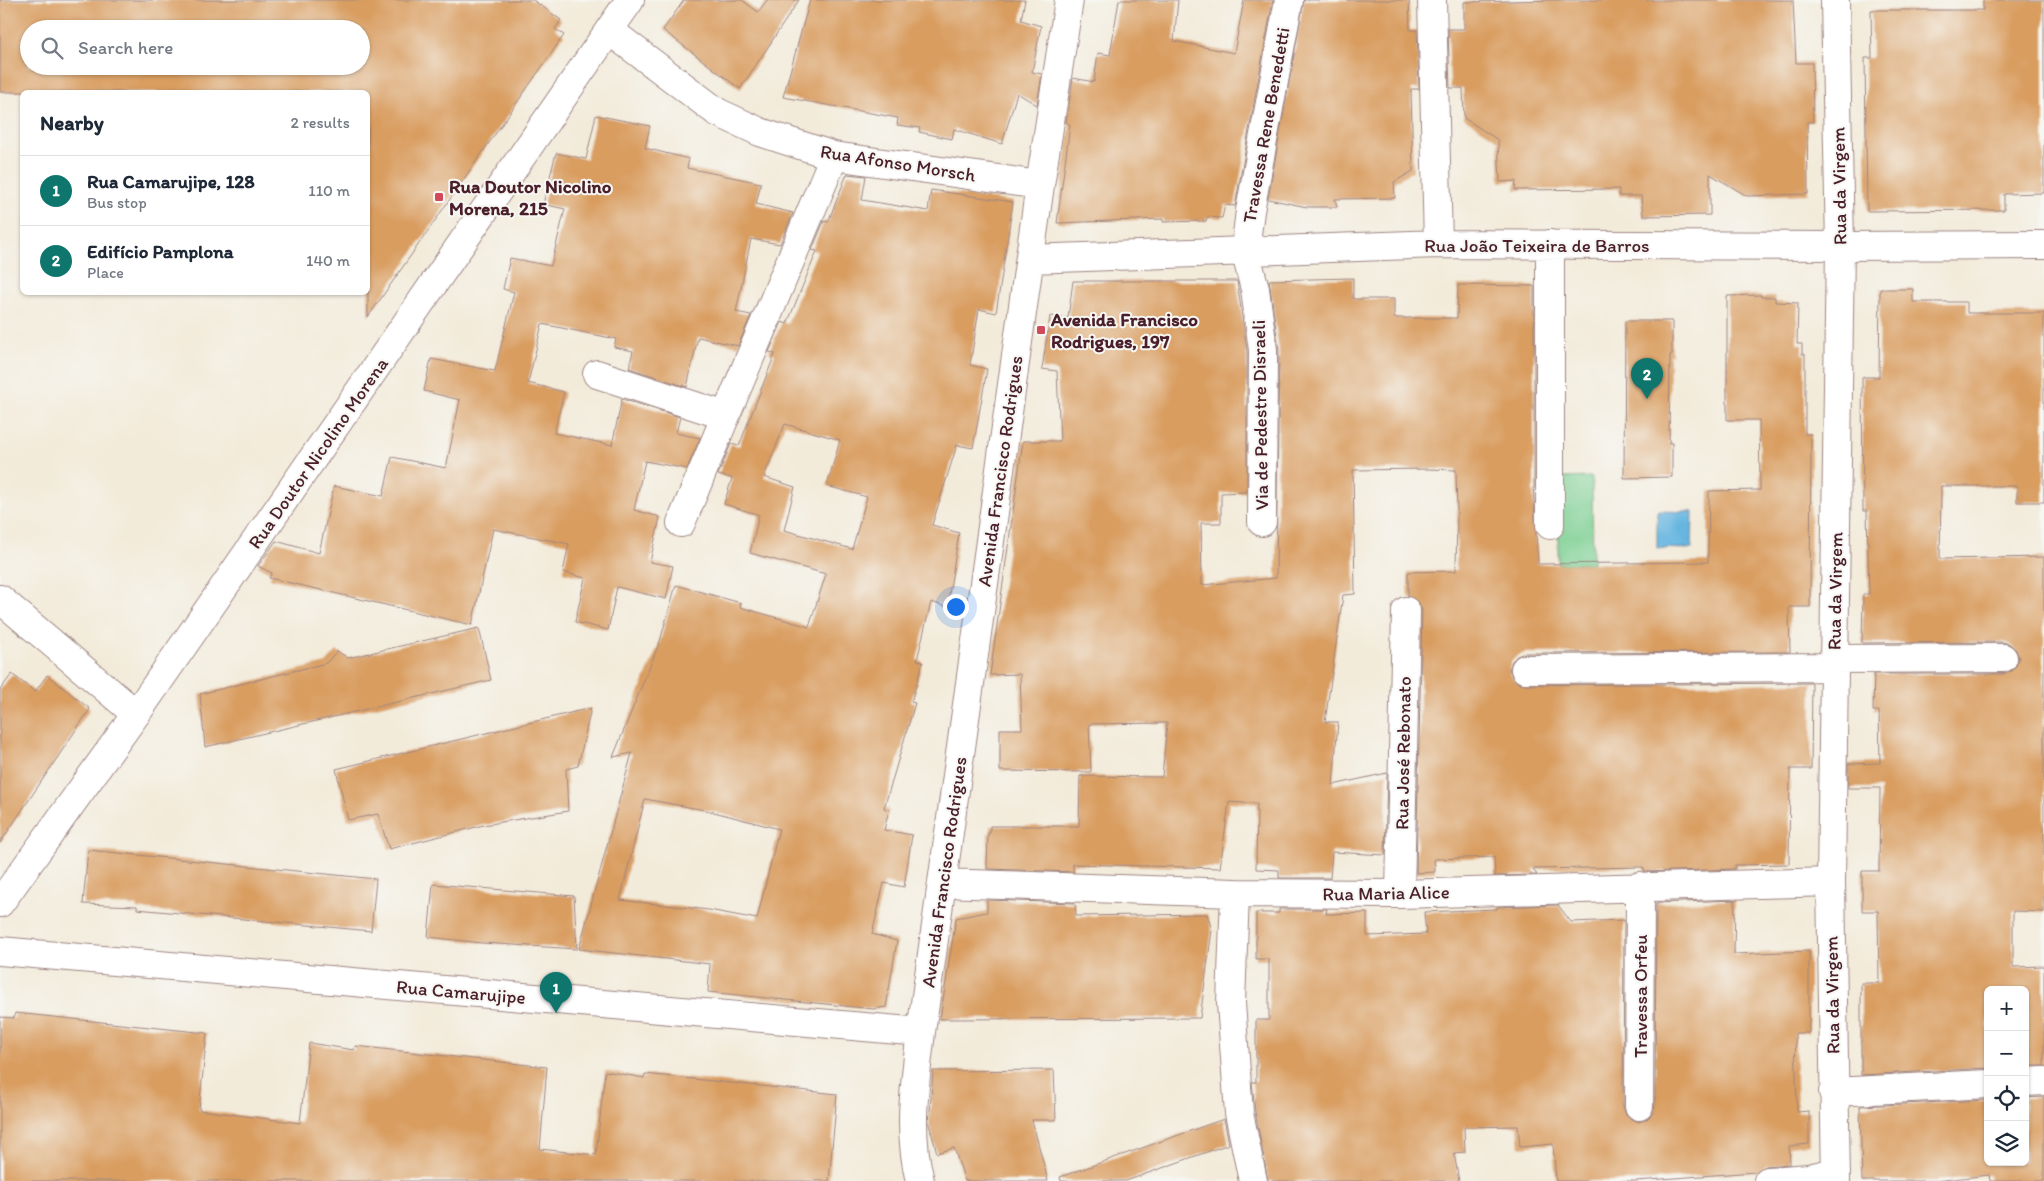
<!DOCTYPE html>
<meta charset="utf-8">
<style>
body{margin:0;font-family:Itim,sans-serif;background:#f2f2f3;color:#1f2937}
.controls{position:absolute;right:15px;bottom:15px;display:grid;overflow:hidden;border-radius:8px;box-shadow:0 1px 4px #0004}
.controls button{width:45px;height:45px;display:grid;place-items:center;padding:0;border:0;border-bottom:1px solid #e0e1e3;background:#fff;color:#1f2937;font:25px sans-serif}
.you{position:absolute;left:955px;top:606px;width:18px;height:18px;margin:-12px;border:4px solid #fff;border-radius:50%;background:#1a73e8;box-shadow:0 0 0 8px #1a73e833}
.badge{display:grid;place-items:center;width:32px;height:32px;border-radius:50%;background:#0f766e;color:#fff;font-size:16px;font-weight:700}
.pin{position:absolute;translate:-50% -41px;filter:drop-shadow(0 1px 2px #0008)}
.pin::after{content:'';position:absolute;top:26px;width:18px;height:15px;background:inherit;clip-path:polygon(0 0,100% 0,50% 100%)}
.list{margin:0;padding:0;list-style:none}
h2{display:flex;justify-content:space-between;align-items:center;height:65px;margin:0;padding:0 20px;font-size:21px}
h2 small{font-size:16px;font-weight:400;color:#747a83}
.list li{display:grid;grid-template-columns:32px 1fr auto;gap:15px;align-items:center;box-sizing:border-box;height:70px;padding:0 20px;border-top:1px solid #e0e1e3}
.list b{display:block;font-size:19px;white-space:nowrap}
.list p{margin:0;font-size:16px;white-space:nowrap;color:#747a83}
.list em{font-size:16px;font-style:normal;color:#747a83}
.icon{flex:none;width:28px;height:28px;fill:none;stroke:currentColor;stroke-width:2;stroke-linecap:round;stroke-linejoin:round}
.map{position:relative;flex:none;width:2044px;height:1181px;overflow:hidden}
.search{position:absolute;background:#fff;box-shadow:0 1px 4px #0004;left:20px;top:20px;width:350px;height:55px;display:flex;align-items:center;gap:12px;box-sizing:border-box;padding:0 18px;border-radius:28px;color:#747a83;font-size:19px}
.panel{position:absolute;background:#fff;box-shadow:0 1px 4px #0004;left:20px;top:90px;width:350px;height:205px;border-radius:8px}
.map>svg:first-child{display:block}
.green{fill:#7bcf92;stroke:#62775e}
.water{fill:#66b6e0;stroke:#586a86}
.building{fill:#d99d61;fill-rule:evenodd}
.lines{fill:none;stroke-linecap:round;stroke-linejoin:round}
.minor-casing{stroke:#9e8582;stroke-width:30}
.minor{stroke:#fff;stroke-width:28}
.poi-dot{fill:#d1495b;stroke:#f6f6f2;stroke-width:2}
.labels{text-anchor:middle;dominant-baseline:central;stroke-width:4;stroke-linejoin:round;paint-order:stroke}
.street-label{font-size:19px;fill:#4a1f2b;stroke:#f6f6f2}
.poi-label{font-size:19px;font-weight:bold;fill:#4a1f2b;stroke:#f6f6f2;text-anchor:start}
</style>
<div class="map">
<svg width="2044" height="1181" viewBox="0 0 2044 1181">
<rect width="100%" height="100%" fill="#f6f6f2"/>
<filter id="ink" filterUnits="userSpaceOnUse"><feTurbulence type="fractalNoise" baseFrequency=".02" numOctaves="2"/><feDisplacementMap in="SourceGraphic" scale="10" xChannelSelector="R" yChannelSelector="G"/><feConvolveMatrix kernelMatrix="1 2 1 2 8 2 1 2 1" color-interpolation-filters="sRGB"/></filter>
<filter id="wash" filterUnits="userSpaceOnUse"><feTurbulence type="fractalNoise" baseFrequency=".0096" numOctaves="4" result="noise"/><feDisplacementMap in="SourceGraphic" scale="20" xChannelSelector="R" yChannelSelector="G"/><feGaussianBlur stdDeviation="1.12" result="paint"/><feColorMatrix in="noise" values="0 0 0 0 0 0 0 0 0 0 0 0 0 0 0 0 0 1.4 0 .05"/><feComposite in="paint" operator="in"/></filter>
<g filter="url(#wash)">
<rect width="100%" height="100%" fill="#f3ebda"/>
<path class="green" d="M1592,477l1,86 -35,1v-86z"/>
<path class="water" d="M1657,511l36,1 -1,37 -35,-1z"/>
<g id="blocks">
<path class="building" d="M0,0h533l28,20 -6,9 9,6 -196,282v-225h-368zM29,29h332v37h-332z
M684,0h58l16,12 9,-12h32l-59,89 -77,-59z
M810,0h215l-4,20 20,6 -9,46 10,2 -5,31 -20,-12 -15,51 -48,-15 -2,10 -33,-7 1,-4 -23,-3 1,-7 -115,-21z
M1119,0h59l-4,41 60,12 10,-53h29l-38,206 -10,-1 -3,13 -15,-1 -1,4 -43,1v-3l-106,4 13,-98 -4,-3 7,-44 21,4 4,-29 12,2z
M1304,0h105l1,30h7l2,59h-8l2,82 -19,11 1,16 -60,1 2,8h-30l-39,-8z
M1556,0h237l3,63h16l1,59h-6l1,72 -61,2 -37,-22v41l-67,1 -2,-20h-22v-7l-104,1 1,-9 -16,1 -2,-42 -34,-22 -1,-30h-13l-2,-59h16v-27z
M1983,0h61v193l-40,1v16l-137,1 -2,-153h7l-1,-48h112z
M596,115l54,11 -5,22 44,11 -2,9 74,15 -5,21 37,9 -13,31 -29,-5 -15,73 15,3 -13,31 -40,-9 -11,50 -58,-19 4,-17 -19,-4 2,-8 -74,-15 -14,59 36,9 -10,41 58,12 10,-46 58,18 -4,16 24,5 -13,31 -42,-8 -11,49 26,7 -10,45 23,4 -7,33 -49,-12 -9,43 -33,-8 10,-44 -22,-6 6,-28 -76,-15 -21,96 -203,-47 3,-5 -14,-7 18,-25 43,12 15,-67 49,10 9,-39 54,11 14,-68 -36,-9 7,-32 64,12 19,-79 -11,-3 7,-31 41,8 14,-57 -22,-5 13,-51 30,6z
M847,174l19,2 -4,24 66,11 3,-21 82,12 -17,111 -17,-4 -9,56 17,4 -14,79 -16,-3 -25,80 27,8 -12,74 -16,-5 -14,58 6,2 -12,40 4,1 -31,105 5,2 -5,20 28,5 -8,52 -20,-4 -12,51 25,7 -11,66 -12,2 -166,-17 2,-28 -131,-15 53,-196 -19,4 47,-116 16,-56 65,18 -1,4 69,20 17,-53 -76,-21 9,-38 -35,-11 8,-26 -14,-3 13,-31 8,2 36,-92 -6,-2 13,-30 5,2 30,-73 -5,-1 12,-29 4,1zM785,424l55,16 -13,46 40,11 -15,52 -68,-19 11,-43 -31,-10zM645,799l65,12 69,18 -22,90 -48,-9 -89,-10z
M1353,278v21h41v19h63l1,-33 76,1v202h-1l5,76 170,-2 1,-71 51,-1v-8l-1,-62h-32v-124l34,-1v2h14v5l23,1 -1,41h5v10h3v80h6l-1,173h-21l1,45 -265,1 -8,3 -5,5 -3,8 3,8 6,6 7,2 287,-2 -1,86h-21l-1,95 -54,1v4l-90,3 -2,-5 -110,2 4,6 -42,1 -1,-19 -60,2 1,13 -19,1 6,-262 -3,-8 -11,-7v-24l48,-1 1,-57 -1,-44 -29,-1 -74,1 2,124 -12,1 -18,127h13l-5,63 54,-12 -2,82 -53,-3 -2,26h-51v-8l-23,-1 1,-65 -28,-2 -9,66 -147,-4v8l-86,-3 1,-36h2v-7h89l1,-50 82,1 5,-54 -78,1 2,48 -91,-1v-42h22l-2,-55 -30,1 33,-234h37l-3,-70 -15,-2 8,-53 18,2 5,-37h164l10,70v141l-26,1v30h-20l1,62 74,-7 3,-228 -10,-70z
M1880,289h33v13h54v11h77v189h-27v-16h-76l-1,73 104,-2v355l-31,-1v56l31,-1v100h-19v-76h-37v78l-127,7v-92h18l-1,-72h-16v-40h17l1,-83h-32v-24l32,-1 -1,-52h-6l1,-37h129l8,-3 5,-5 3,-8 -3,-8 -6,-6 -7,-2 -141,1 1,-49h6l-2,-83h-4l-1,-134h17z
M1625,321h47v33l-2,1 -1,88h3v34l-48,1z
M479,628l12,52 -286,67 -5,-53 126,-31 11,-12 11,7z
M12,674l23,18 12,-17 43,34 -90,134v-153z
M591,708l-13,58 -12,3 2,42 -84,14 -95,24 -11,-35 -30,6 -12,-51z
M88,850l288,29 -5,52 -234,-22v-3l-54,-2z
M433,884l141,12 3,53 -95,-6 -54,-6z
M987,900l88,3 1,13 131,-2 5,16 -12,88 -260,1 16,-101 31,-6z
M1735,900l-1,54 75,-3v82h-14l2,79 12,-1v33l-20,2 1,18 -24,2 -11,6 -28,2 -91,7h-80l-3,-37 -33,3 -2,-21 -54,1 1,25 -11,1 5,28h-191l-13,-70 -3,-29h4v-62h13v-61h-13v-46h23v-4h48l-1,5 41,-1v23l59,-2 -2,-22 73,-3v-2l61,-2 13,17 53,-2 -1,186 2,7 6,6 8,3 8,-3 5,-5 3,-8 1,-203z
M15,1013l192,20 -8,77 101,13 9,-80 45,7 1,-4 192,21 -7,82 56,6 9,-84 39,7 1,-4 192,20 -8,87h-829v-164l14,1z
M1054,1070l2,50h-24l16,61h-83l-11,-33 -17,5 -8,-29 4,-53z
M2044,1097v84h-54l-1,-6 -54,6h-73l-2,-75 128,-6v62h37v-64z
M1224,1119l5,25 -103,37h-65l-1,-4z"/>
</g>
</g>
<g filter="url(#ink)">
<use href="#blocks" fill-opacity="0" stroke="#9e8582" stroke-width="1"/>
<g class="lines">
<g class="minor-casing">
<path id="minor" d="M1432,0l6,244
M1835,0l5,246 -9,636 5,299
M610,31l107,81 43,20 74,24 206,29
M1030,259l408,-15 402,2 204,-1
M597,374l129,42
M1262,522l1,-172 -8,-61 -10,-39 5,-39 39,-211
M681,523l153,-367
M1550,525v-281
M0,599l136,115
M1834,659l169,-1
M1525,669l310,-2
M942,883l293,10 165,1 431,-12
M1235,893l-4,110 8,110 14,68
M1400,894l6,-283
M0,903l136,-189 494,-714
M0,951l921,81
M2025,1082l19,-1
M1833,1092l155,-8
M1639,1106l1,-220
M920,1181c-13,-52 -5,-97 1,-149l119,-847 29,-185
M1768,1181l41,-3 27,-6"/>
</g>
<use href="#minor" class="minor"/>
</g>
</g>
<g class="poi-dot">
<rect x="434" y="192" width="10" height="10" rx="2.5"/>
<rect x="1036" y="325" width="10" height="10" rx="2.5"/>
</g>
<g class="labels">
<g class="street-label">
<text transform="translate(1266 125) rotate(-80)">Travessa Rene Benedetti</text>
<text transform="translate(898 163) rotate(9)">Rua Afonso Morsch</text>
<text transform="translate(1839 186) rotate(-91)">Rua da Virgem</text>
<text x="1537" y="245">Rua João Teixeira de Barros</text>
<text transform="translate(1260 415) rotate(-91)">Via de Pedestre Disraeli</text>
<text transform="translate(318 453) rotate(-55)">Rua Doutor Nicolino Morena</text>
<text transform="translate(1000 471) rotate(-82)">Avenida Francisco Rodrigues</text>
<text transform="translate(1835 591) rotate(-89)">Rua da Virgem</text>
<text transform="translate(1403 753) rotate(-89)">Rua José Rebonato</text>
<text transform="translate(944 872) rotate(-82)">Avenida Francisco Rodrigues</text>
<text transform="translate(1386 893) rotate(-1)">Rua Maria Alice</text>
<text transform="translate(461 992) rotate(5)">Rua Camarujipe</text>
<text transform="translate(1832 995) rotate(-91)">Rua da Virgem</text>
<text transform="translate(1640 996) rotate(-90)">Travessa Orfeu</text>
</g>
<g class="poi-label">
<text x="449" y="186">Rua Doutor Nicolino<tspan x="449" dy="22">Morena, 215</tspan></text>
<text x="1051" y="319">Avenida Francisco<tspan x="1051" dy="22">Rodrigues, 197</tspan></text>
</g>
</g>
</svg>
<div class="controls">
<button>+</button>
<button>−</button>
<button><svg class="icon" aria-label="locate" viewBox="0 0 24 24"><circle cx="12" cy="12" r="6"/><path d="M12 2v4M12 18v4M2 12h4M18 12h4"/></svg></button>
<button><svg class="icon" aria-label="layers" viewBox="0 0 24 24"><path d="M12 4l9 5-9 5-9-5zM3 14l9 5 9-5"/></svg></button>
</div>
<div class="you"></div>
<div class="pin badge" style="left:556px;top:1013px">1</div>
<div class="pin badge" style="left:1647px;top:399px">2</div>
<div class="search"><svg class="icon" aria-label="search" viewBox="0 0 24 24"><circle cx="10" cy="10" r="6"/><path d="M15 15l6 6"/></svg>Search here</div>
<section class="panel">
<h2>Nearby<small>2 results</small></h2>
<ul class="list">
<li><span class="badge">1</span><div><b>Rua Camarujipe, 128</b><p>Bus stop</p></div><em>110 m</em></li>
<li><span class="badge">2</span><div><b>Edifício Pamplona</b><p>Place</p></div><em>140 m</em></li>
</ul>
</section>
</div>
